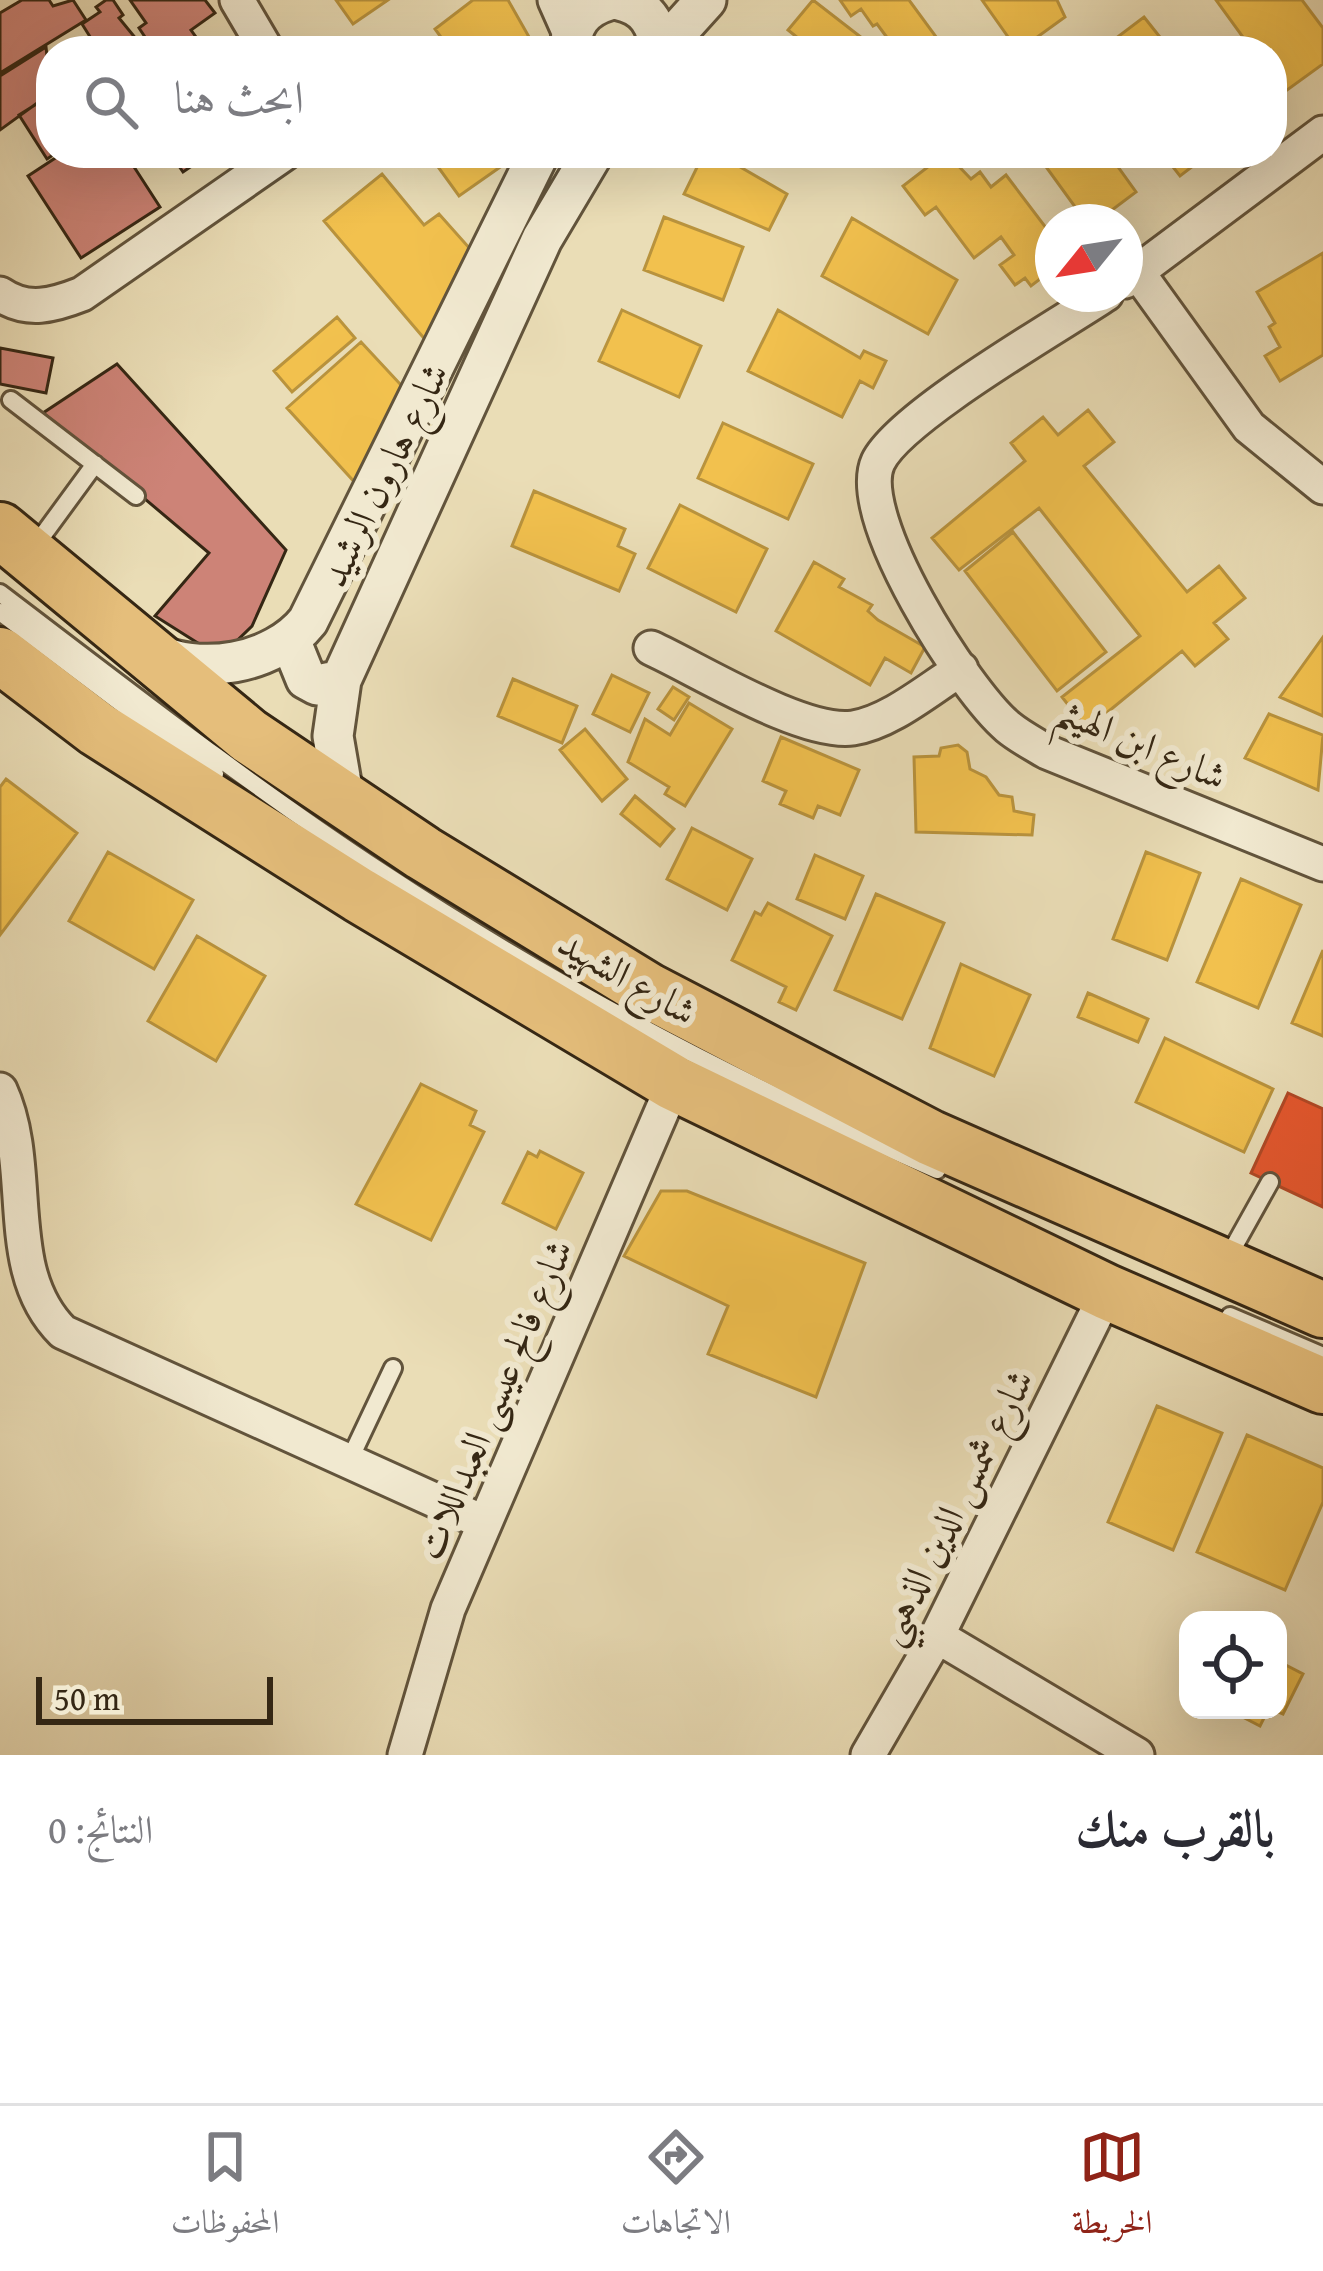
<!DOCTYPE html>
<html lang="ar">
<meta charset="utf-8">
<style>
body{margin:0;font-family:"Gentium Book Plus",Amiri,serif;background:#f2f2f3;color:#2b2b33;direction:rtl}
.controls{position:absolute;right:36px;bottom:36px;display:grid;overflow:hidden;border-radius:24px;box-shadow:0 12px 48px #0002}
.controls button{width:108px;height:108px;display:grid;place-items:center;padding:0;border:0;border-bottom:3px solid #e1e1e2;background:#fff;color:#2b2b33;font:60px sans-serif}
.compass{position:absolute;left:1035px;top:204px;width:108px;height:108px;border-radius:50%;background:#fff;box-shadow:0 12px 48px #0002;rotate:240deg}
.scale{position:absolute;left:36px;bottom:30px;width:237px;box-sizing:border-box;padding-left:12px;border:6px solid #352714;border-top:0;font-size:33px;line-height:42px;white-space:nowrap;color:#352714;-webkit-text-stroke:9px #f1e9d0;paint-order:stroke}
.list{margin:0;padding:0;list-style:none}
h2{display:flex;justify-content:space-between;align-items:center;height:156px;margin:0;padding:0 48px;font-size:51px}
h2 small{font-size:39px;font-weight:400;color:#7c7c81}
.icon{flex:none;width:66px;height:66px;fill:none;stroke:currentColor;stroke-width:2;stroke-linecap:round;stroke-linejoin:round}
.map{position:relative;flex:none;width:1323px;height:1755px;overflow:hidden;direction:ltr}
.search{position:absolute;background:#fff;box-shadow:0 12px 48px #0002;left:36px;right:36px;top:36px;height:132px;display:flex;align-items:center;gap:30px;box-sizing:border-box;padding:0 42px;border-radius:48px;color:#7c7c81;font-size:45px}
.sheet{height:348px;background:#fff}
nav{display:flex;justify-content:space-around;align-items:center;box-sizing:border-box;height:168px;border-top:3px solid #e1e1e2;background:#fff;font-size:33px;color:#7c7c81}
nav a{display:grid;justify-items:center;gap:6px}
nav .on{color:#8f2418}
.map>svg:first-child{display:block}
.homes{fill:#f2c14e;stroke:#b9933d;stroke-width:3}
.shops{fill:#e4572e;stroke:#b04926;stroke-width:3}
.building{fill:#cd8377;stroke:#352714;stroke-width:3}
.lines{fill:none;stroke-linecap:round;stroke-linejoin:round}
.service-casing{stroke:#62543c;stroke-width:22}
.minor-casing{stroke:#62543c;stroke-width:39}
.tertiary-casing{stroke:#62543c;stroke-width:45}
.trunk-casing{stroke:#352714;stroke-width:60}
.service{stroke:#f1e9d0;stroke-width:16}
.minor{stroke:#f1e9d0;stroke-width:33}
.tertiary{stroke:#f1e9d0;stroke-width:39}
.trunk{stroke:#e5be7b;stroke-width:54}
.labels{text-anchor:middle;dominant-baseline:central;stroke-width:12;stroke-linejoin:round;paint-order:stroke}
.street-label{font-size:39px;fill:#352714;stroke:#f1e9d0}
</style>
<div class="map">
<svg width="1323" height="1755" viewBox="0 0 1323 1755">
<rect width="100%" height="100%" fill="#eaddb6"/>
<filter id="stains"><feTurbulence type="fractalNoise" baseFrequency=".00167" numOctaves="4"/><feColorMatrix values="0 0 0 0 .2 0 0 0 0 .09 0 0 0 0 .02 0 0 0 .5 -.17"/></filter>
<radialGradient id="worn" r=".72"><stop offset=".6" stop-color="#630" stop-opacity="0"/><stop offset="1" stop-color="#630" stop-opacity=".3"/></radialGradient>
<path class="homes" d="M336,0h52l-35,24z
M473,0h35l29,51h-86l-16,-22z
M813,0l58,45 -3,6h-54l-26,-21z
M840,0h69l36,49 -48,2 -20,-27 -4,2 -12,-17 -10,7z
M982,0h75l8,17 -47,34z
M1216,0h86l21,28v36l-40,29 -11,-16v-26h-19z
M1144,17l27,34h-72z
M428,153h67l8,12 -44,31z
M704,153h12l71,41 -18,36 -85,-36z
M946,153l25,26 9,-7 11,15 15,-12 47,62v32l-22,17 -6,-8 -10,7 -15,-20 14,-10 -13,-18 -27,21 -38,-51 -11,8 -22,-29z
M1036,153h72l28,39 -40,30h-10z
M1162,153h48l-30,23z
M382,174l42,51 15,-11 33,37 -15,21 11,10 -34,68 -110,-129z
M664,217l79,30 -20,53 -79,-30z
M852,218l105,62 -29,54 -106,-58z
M1323,253v102l-43,26 -15,-25 15,-9 -11,-20 6,-4 -18,-31z
M622,310l79,36 -22,51 -80,-36z
M778,310l82,48 4,-7 22,10 -13,27 -13,-7 -18,36 -94,-46z
M337,317l18,21 -63,54 -18,-21z
M361,342l53,57 -45,99 -82,-90z
M1088,410l26,32 -30,24 103,126 32,-26 26,32 -31,25 14,16 -33,27 -13,-15 -95,78 -25,-32 78,-61 -101,-128 -80,62 -27,-32 93,-77 -14,-18 32,-26 15,18z
M723,423l90,41 -25,55 -90,-41z
M534,491l91,38 -7,17 17,8 -16,37 -107,-45z
M680,505l87,44 -31,63 -88,-44z
M1013,532l93,120 -49,39 -92,-120z
M814,562l30,17 -5,8 33,18 -4,6 10,9 47,27 -14,26 -26,-15 -15,27 -94,-54z
M1323,637v79l-43,-19z
M612,675l37,18 -19,39 -37,-18z
M513,679l64,27 -15,37 -64,-27z
M673,687l16,10 -15,23 -16,-11z
M689,703l43,26 -47,77 -20,-12 4,-7 -41,-25 17,-43 25,16z
M1269,714l54,21 -5,55 -73,-32z
M585,729l42,50 -25,22 -42,-51z
M781,737l78,33 -19,45 -22,-9 -5,12 -33,-14 6,-13 -23,-10z
M958,745l9,7 3,17 16,8 13,18 13,2 2,14 20,4 -2,20 -116,-3 -2,-75 25,-1 2,-8z
M6,779l71,54 -77,102v-148z
M635,796l39,33 -14,17 -39,-32z
M692,828l60,31 -25,51 -60,-31z
M108,852l85,48 -39,69 -85,-48z
M1146,852l54,21 -33,87 -54,-21z
M815,855l48,21 -18,43 -48,-20z
M1241,879l60,26 -43,103 -61,-26z
M876,894l68,29 -42,96 -67,-29z
M768,903l64,33 -36,74 -17,-8 7,-15 -54,-27 23,-48 6,3z
M197,936l68,40 -49,85 -68,-40z
M1323,950v86l-31,-13z
M961,964l69,31 -36,81 -64,-28z
M1088,993l60,26 -10,23 -60,-25z
M1165,1038l108,51 -29,63 -108,-50z
M421,1084l55,27 -6,14 14,7 -53,108 -75,-36z
M540,1151l43,22 -27,56 -53,-26 25,-51 9,5z
M661,1191h26l178,72 -49,134 -108,-43 20,-48 -104,-50z
M1157,1406l65,27 -49,117 -65,-28z
M1247,1435l76,33v34l-38,88 -88,-38z
M1278,1661l25,13 -20,40 -9,-4z
M1229,1710h39l-8,16z"/>
<path class="shops" d="M1288,1093l35,16v98l-72,-34z"/>
<path class="building" d="M22,0h27l4,6 20,-6 13,20 -86,53v-60z
M106,0h7l10,15 -4,3 23,28 -43,5 -17,-27 18,-12 -4,-5z
M130,0h75l10,13 -24,17 15,21h-40l-5,-8 -8,6 -14,-21 7,-5z
M46,47l5,46 -51,37v-54z
M51,95v58h5l-9,6 -28,-44z
M63,153h62l35,54 -79,51 -53,-82z
M170,153h41l-28,19z
M0,348l53,10 -7,35 -46,-9z
M117,364l169,186 -34,76 -32,31 -65,-41 54,-63 -166,-140z"/>
<g class="lines">
<g class="service-casing">
<path id="service" d="M11,400l125,96
M32,550l63,-86
M0,593c125,95 252,194 383,280 175,116 362,213 554,297
M0,612l215,162
M1227,1259l43,-77
M1230,1316l93,40
M349,1461l44,-93"/>
</g>
<g class="minor-casing">
<path id="minor" d="M237,0l30,51
M555,0l16,36
M1138,273l111,154 74,60
M1125,281l198,-148
M0,294c27,19 54,11 82,0l203,-141
M1106,294c-48,32 -207,123 -228,168 -25,55 87,229 130,265 12,10 26,17 39,25l276,112
M651,648c48,22 152,87 202,80 38,-6 77,-40 108,-59
M0,1090c36,78 0,180 63,242l422,191
M937,1636l200,119
M405,1755l43,-146 226,-526
M868,1755l69,-119 170,-344"/>
</g>
<g class="tertiary-casing">
<path id="tertiary" d="M619,0c28,6 38,24 41,51
M570,51c1,-27 12,-43 39,-51
M660,51l46,-51
M291,642l15,37 11,6 24,-5
M149,651c50,26 125,13 159,-30l231,-468
M344,800l-11,-64 8,-56 201,-441 51,-86"/>
</g>
<g class="trunk-casing">
<path id="trunk" d="M0,530l249,206 174,117 226,138 282,147 392,172
M0,655l97,74 262,166 315,188 433,209 216,94"/>
</g>
<use href="#service" class="service"/>
<use href="#minor" class="minor"/>
<use href="#tertiary" class="tertiary"/>
<use href="#trunk" class="trunk"/>
</g>
<g class="labels">
<g class="street-label">
<text transform="translate(383 474) rotate(-64)">شارع هارون الرشيد</text>
<text transform="translate(1142 742) rotate(23)">شارع ابن الهيثم</text>
<text transform="translate(628 976) rotate(30)">شارع الشهيد</text>
<text transform="translate(493 1399) rotate(-67)">شارع فالح عيسى العبداللات</text>
<text transform="translate(953 1506) rotate(-63)">شارع شمس الدين الذهبي</text>
</g>
</g>
<rect width="100%" height="100%" filter="url(#stains)"/>
<rect width="100%" height="100%" fill="url(#worn)"/>
</svg>
<div class="controls">
<button><svg class="icon" aria-label="locate" viewBox="0 0 24 24"><circle cx="12" cy="12" r="6"/><path d="M12 2v4M12 18v4M2 12h4M18 12h4"/></svg></button>
</div>
<svg class="compass" viewBox="-18 -18 36 36"><path d="M0-13l5 13h-10z" fill="#e53935"/><path d="M0 13l5-13h-10z" fill="#7c7c81"/></svg>
<div class="scale">50 m</div>
<div class="search"><svg class="icon" aria-label="search" viewBox="0 0 24 24"><circle cx="10" cy="10" r="6"/><path d="M15 15l6 6"/></svg>ابحث هنا</div>
</div>
<section class="sheet">
<h2>بالقرب منك<small>النتائج: 0</small></h2>
<ul class="list">
</ul>
</section>
<nav>
<a class="on"><svg class="icon" aria-label="map" viewBox="0 0 24 24"><path d="M3 6l6-2 6 2 6-2v14l-6 2-6-2-6 2zM9 4v14M15 6v14"/></svg>الخريطة</a>
<a><svg class="icon" aria-label="directions" viewBox="0 0 24 24"><path d="M12 3l9 9-9 9-9-9zM9 14v-3h6M13 9l2 2-2 2"/></svg>الاتجاهات</a>
<a><svg class="icon" aria-label="saved" viewBox="0 0 24 24"><path d="M7 4h10v16l-5-4-5 4z"/></svg>المحفوظات</a>
</nav>
